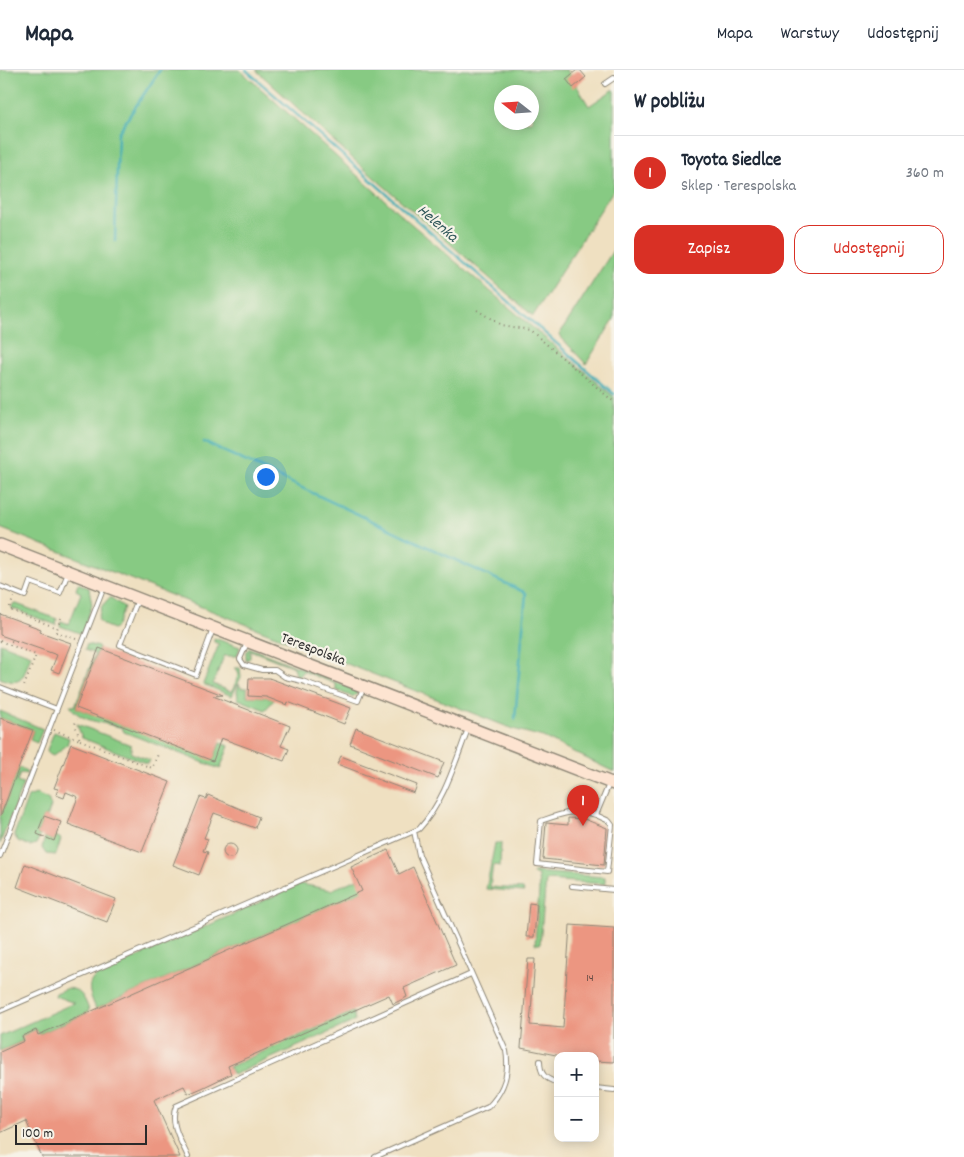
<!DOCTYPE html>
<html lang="pl">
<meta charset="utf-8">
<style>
body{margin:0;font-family:Dekko,sans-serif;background:#f6f6f7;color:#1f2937}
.controls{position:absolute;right:15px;bottom:15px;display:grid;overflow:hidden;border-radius:10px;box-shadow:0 2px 12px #0003}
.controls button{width:45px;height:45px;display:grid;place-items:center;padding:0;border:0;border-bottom:1px solid #e0e1e3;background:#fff;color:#1f2937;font:25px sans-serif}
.compass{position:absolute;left:494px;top:15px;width:45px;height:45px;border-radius:50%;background:#fff;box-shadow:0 2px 12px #0003;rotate:287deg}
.scale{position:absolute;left:15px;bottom:12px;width:132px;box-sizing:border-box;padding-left:5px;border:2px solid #2b2b2b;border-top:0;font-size:14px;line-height:18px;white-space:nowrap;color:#2b2b2b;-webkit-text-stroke:4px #f7f3e8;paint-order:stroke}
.you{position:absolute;left:265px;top:406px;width:18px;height:18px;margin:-12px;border:4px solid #fff;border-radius:50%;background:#1a73e8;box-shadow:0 0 0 8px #1a73e833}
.badge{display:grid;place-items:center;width:32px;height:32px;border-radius:50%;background:#d93025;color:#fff;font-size:16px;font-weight:700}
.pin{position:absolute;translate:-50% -41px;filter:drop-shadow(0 1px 2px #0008)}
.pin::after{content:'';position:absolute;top:26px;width:18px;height:15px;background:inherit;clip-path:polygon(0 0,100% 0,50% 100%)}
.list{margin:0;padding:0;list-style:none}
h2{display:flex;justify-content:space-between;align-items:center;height:65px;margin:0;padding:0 20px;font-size:21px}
h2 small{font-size:16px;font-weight:400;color:#747a83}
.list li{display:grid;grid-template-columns:32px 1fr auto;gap:15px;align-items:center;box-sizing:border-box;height:75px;padding:0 20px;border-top:1px solid #e0e1e3}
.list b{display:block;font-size:19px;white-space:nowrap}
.list p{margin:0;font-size:16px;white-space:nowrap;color:#747a83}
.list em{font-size:16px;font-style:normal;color:#747a83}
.actions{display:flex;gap:10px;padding:15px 20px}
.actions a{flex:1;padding:11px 0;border:1px solid #d93025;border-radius:15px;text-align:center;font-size:18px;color:#d93025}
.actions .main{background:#d93025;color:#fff}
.map{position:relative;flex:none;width:614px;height:1087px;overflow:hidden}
header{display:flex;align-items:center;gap:30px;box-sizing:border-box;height:70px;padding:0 25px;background:#fff;border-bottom:1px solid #e0e1e3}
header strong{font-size:24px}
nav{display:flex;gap:28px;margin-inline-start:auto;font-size:18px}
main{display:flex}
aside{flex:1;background:#fff}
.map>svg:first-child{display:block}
.green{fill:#87ca83;stroke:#597a57;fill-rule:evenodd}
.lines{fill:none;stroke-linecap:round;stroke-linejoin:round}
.stream{stroke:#3bacb5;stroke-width:2.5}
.building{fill:#ec9681}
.lane-casing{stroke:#8d8676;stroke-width:6}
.secondary-casing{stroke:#8d8676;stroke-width:14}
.path{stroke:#8d8676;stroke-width:2;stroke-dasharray:1 4;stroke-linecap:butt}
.lane{stroke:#fff;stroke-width:4}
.secondary{stroke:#fde4d1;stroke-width:11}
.labels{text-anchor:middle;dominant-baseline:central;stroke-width:4.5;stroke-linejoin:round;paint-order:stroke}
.number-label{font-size:12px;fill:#5b4640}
.street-label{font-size:15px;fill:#2b2b2b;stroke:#f7f3e8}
.water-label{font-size:16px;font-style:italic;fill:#31585b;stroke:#f7f3e8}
</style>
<header>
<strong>Mapa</strong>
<nav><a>Mapa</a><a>Warstwy</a><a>Udostępnij</a></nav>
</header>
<main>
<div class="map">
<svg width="614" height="1087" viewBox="0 0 614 1087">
<rect width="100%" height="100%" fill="#f7f3e8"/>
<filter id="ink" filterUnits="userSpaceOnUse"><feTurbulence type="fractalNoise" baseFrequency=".02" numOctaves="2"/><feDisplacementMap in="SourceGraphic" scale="10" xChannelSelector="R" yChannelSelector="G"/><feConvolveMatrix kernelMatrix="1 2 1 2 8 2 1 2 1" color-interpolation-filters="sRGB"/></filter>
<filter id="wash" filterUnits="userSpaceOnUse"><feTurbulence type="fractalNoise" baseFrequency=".0096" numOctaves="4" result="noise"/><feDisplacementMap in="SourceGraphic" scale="20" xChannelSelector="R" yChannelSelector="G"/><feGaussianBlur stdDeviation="1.12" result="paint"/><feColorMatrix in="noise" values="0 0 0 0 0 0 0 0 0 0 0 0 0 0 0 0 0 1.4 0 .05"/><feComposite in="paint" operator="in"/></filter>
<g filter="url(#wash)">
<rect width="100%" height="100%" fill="#efe0c1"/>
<path class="green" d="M0,0h240l168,151 206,176v375l-71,-35 -30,-8 -513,-201z
M256,0h311l22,36 25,-17v100l-81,127 -171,-149zM502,22h30v30h-30z
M614,179v70l-28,45 -27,-29z
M78,513l11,5 3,17 -10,29 -22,-8 1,-5 8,3 12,-31 -5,-3z
M110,527l14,10 -7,19 -4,3 -10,-4 -5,-6 4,-13z
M14,533l43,16 -1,6 -45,-17z
M214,568l26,9 -3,9h-13l-11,28 19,8 7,-19 -5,-5h6l1,9 -9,19 -29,-12 16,-40 -5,-2z
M0,573l31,12c-8,21 -7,33 -31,23z
M87,574l12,3 -23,61 137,52 7,-17 9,3 -9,23 -96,-37 -2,-4c-16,-6 -43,-5 -52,-23l5,1 20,-52 -10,-4z
M250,578l106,42 1,4 -5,3 -16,-7v-6l-33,-13 -6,7 -3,-11 -44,-17v8l-4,2v-9z
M239,614l2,4h6v8l19,1 8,3 -9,10 -27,-11 -1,-8z
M0,641l43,18 -6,14 -7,-3 3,-10 -33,-12z
M77,654l54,21v8l19,7 -2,4 -66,-26z
M54,662l15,6 -2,7 -14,11 -4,-2 -2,-4z
M19,697l6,3 2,4 -7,-1 -3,9 6,2 -23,60v-27z
M36,724l12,5 3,7 -4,11 -3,-1 -7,18 3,2 -4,8 -6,2 -12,-5 -4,-6 14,-38z
M56,766l5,3 -5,16 -10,-1 -4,-6 3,-11 8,4z
M495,773h6l-1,23 -7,-1 -3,22 33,2 1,3 -38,-3z
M534,802l71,5v7l-59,-4 -6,64h-5l4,-53 -1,-16 -5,-1z
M357,809l5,12 -266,118c-5,-13 -12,-24 1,-34l204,-91 30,6z
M68,918c13,1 17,11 21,22l-2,3 -48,21 -3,-5 -15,7 2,5 -23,10v-15l74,-33 -19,-7 1,-3z
M353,942l2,9 -122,54 -4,-8z"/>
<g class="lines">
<path class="stream" d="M246,0l368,324
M115,171l3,-108 42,-63
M204,372l322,151 -11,126"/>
</g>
<g id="blocks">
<path class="building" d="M577,0h3l6,7 -13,11 -7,-9z
M0,544l41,15 -1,3 31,11 -12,30 -8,-3 6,-15 -57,-20z
M99,578l124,47 -10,1 77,30 -9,20 8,3 -5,12 -63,-23 -8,23 -137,-53z
M249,608h20l82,30 -7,16 -56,-22 -1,3 -21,-8 -18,-1z
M0,648l33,12 -32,85h-1z
M356,658l88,34 -6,16 -88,-34z
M71,674l99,38 -28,70 -74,-28 10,-27 -12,-5 -2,6 -8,-3 2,-6 -4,-1z
M341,686l76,29 -3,8 -77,-29z
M208,725l51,22 -4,11 -41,-15 -10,25 4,1 -5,12 5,1 -9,23 -26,-10 27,-68 6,2z
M44,746l17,6 -7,19 -17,-7z
M568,748l16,1 23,9 -3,37 -61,-6 3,-36 22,2z
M223 781a7 7 0 1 1 14 0a7 7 0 1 1-14 0Z
M388,780l11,24 14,-7 43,98 -52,23 3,9 -14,7 -4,-9 -161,71 3,8 -29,14 -14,6 -4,-8 -30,14 26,57h-138l-16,-36 -26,12v-81l24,-11 -2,-5 14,-6 2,5 324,-144 -11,-24z
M25,794l91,35 -9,23 -90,-35z
M529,833l8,1 -3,33h-8z
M570,855l44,3v134l-19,-1v-5h-34l-40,-8 7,-89h7l-5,66 33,3z"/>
</g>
</g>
<g filter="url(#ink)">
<use href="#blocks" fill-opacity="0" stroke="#8d8676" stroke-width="1"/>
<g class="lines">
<g class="lane-casing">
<path id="lane" d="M605,14l9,-6
M0,516l25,10 5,-14 30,11 8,-20
M138,529l-18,46 76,30 17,-46
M247,573l-7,16 4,6 18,5h13l10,7 17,4 56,20 5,-13
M0,617l57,22
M596,745l13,6 3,4 -5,47 -70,-8 4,-43c20,-7 35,-13 55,-6l13,-31
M0,786l104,-269
M572,816l42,4
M0,941l419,-182c25,-27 36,-66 49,-100
M540,991c0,13 5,18 18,22
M595,1018l19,2
M188,1087c-7,-16 -19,-34 -12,-51l295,-132
M375,1087l113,-50c16,-16 22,-34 18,-56l-87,-196 -5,-24"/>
</g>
<g class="secondary-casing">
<path id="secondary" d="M0,475l614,239"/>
</g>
<path class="path" d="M477,240l24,15 29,5 84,72
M14,527l-5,12 48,19
M61,548l-5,14 20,7
M0,571l10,4 1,-4 8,1
M10,575l26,10 -13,34
M54,660l26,10 -5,-16 2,-5
M80,670l72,28 7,-16"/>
<use href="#lane" class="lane"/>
<use href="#secondary" class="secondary"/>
</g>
</g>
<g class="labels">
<g class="number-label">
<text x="590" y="908">14</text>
</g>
<g class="street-label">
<text transform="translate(313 580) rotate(21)">Terespolska</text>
</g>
<g class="water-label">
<text transform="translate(437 154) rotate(41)">Helenka</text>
</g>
</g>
</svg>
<div class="controls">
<button>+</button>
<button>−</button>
</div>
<svg class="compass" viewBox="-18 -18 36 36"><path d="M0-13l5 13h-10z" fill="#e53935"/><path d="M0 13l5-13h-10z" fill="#747a83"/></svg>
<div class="scale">100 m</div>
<div class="you"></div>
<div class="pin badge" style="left:583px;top:756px">1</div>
</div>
<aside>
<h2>W pobliżu<small></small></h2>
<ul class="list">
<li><span class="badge">1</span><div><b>Toyota Siedlce</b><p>Sklep · Terespolska</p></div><em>360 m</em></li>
</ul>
<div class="actions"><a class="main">Zapisz</a><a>Udostępnij</a></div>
</aside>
</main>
